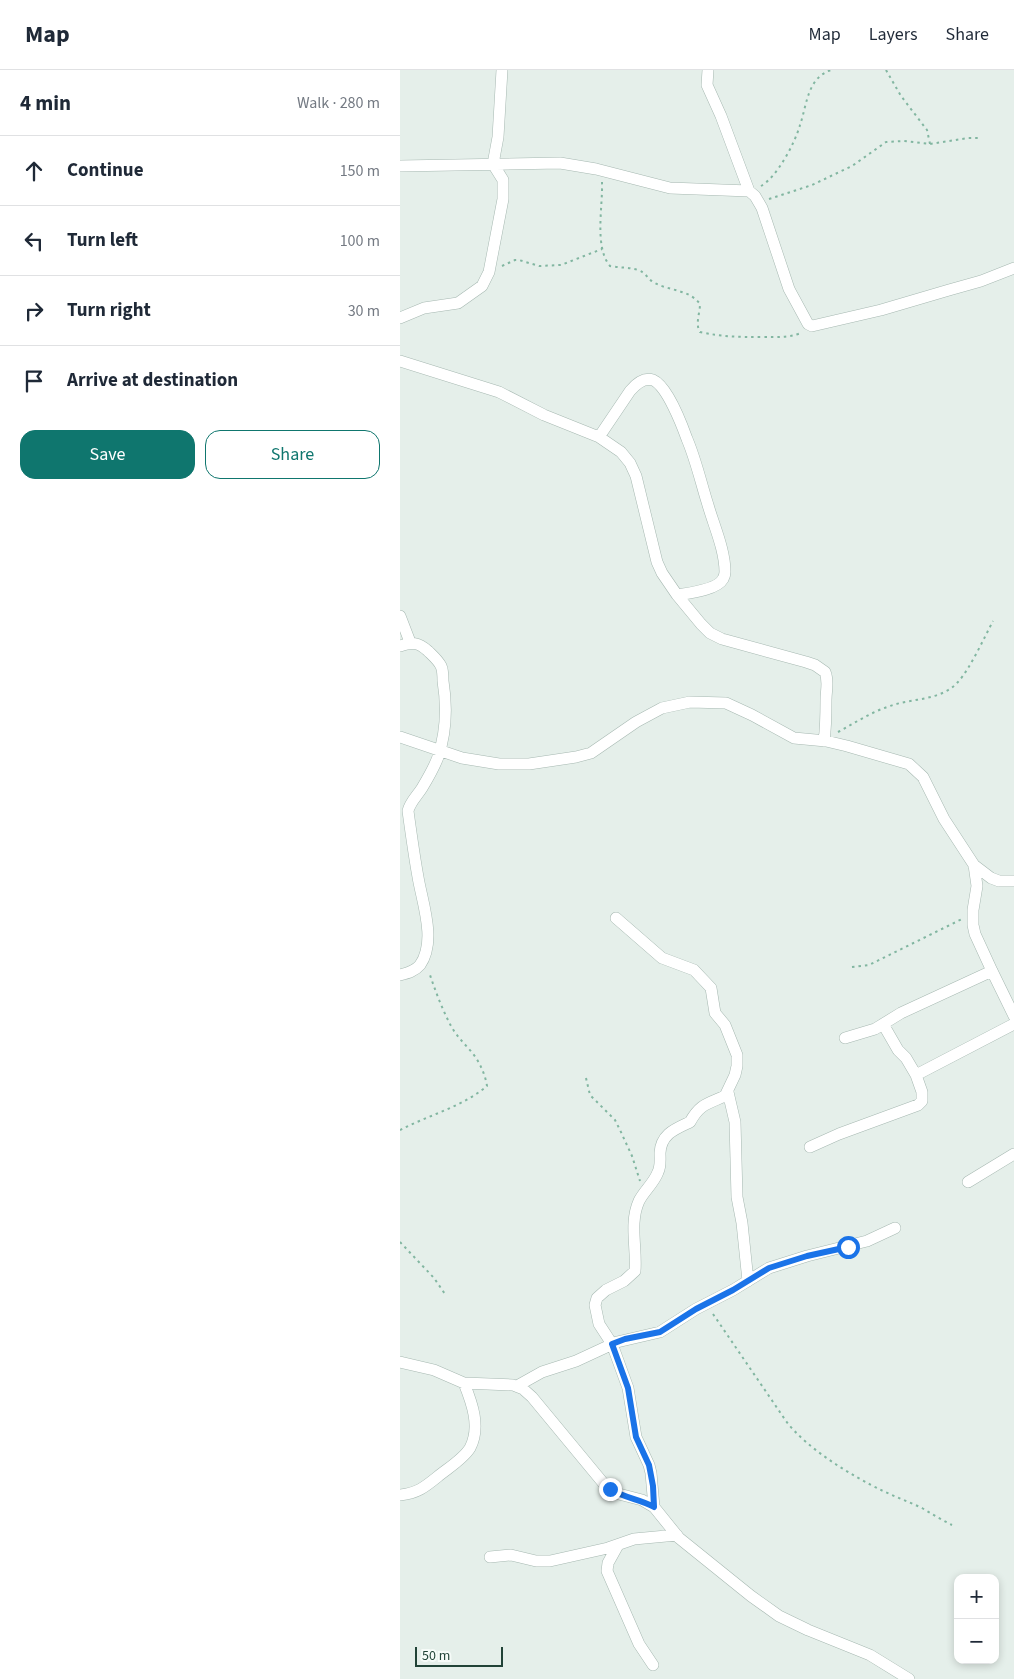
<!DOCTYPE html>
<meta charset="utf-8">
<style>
body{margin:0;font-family:"Source Sans 3",sans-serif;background:#f2f2f3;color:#1f2937}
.controls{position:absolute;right:15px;bottom:15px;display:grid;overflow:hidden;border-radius:10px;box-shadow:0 2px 8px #0003}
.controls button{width:45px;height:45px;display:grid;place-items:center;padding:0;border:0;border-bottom:1px solid #e0e1e3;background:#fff;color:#1f2937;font:25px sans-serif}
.scale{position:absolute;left:15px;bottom:12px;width:88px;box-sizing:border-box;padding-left:5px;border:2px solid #214337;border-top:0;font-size:14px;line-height:18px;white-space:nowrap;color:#214337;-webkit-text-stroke:4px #f6fbf8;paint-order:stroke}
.stop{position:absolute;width:15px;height:15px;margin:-11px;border:4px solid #1a73e8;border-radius:50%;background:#fff}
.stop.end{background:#1a73e8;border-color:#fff;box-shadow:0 1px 5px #0008}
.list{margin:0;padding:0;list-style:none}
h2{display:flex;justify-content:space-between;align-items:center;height:65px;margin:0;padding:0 20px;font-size:21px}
h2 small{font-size:16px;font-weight:400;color:#747a83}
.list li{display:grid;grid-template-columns:32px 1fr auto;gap:15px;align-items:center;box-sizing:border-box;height:70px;padding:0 20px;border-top:1px solid #e0e1e3}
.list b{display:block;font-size:19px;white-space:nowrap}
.list em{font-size:16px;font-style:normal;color:#747a83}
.actions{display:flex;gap:10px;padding:15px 20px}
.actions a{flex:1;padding:11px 0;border:1px solid #0f766e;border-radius:15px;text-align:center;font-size:18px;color:#0f766e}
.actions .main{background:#0f766e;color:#fff}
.icon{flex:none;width:28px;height:28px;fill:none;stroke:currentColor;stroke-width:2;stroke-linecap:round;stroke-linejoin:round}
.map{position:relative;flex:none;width:614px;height:1609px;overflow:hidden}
header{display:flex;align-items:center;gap:30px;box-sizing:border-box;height:70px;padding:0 25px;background:#fff;border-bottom:1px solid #e0e1e3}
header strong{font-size:24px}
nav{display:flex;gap:28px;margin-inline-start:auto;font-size:18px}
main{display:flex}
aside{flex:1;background:#fff}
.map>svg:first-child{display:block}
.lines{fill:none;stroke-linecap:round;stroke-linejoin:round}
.street-casing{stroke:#a6b8b1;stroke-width:12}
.path{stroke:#82b6a1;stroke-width:2;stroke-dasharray:2.5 4;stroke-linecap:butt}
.street{stroke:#fff;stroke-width:11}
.route{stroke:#1a73e8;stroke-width:6}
</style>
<header>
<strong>Map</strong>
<nav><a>Map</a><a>Layers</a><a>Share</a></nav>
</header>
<main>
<aside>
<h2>4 min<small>Walk · 280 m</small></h2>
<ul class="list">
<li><svg class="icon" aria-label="ahead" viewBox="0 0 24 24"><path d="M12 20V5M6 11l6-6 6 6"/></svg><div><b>Continue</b></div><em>150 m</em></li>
<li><svg class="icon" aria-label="left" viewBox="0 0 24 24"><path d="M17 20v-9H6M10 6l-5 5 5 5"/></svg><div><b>Turn left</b></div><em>100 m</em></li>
<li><svg class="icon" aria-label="right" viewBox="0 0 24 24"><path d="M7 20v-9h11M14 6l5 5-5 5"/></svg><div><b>Turn right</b></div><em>30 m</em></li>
<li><svg class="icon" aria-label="arrive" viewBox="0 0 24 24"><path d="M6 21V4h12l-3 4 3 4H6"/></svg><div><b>Arrive at destination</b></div></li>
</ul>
<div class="actions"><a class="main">Save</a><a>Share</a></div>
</aside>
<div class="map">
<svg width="614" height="1609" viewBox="0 0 614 1609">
<rect width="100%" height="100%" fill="#e5efea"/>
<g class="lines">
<g class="street-casing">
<path id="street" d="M308,0l-1,15 14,31 28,75
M0,96l160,-3 36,6 74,19 79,3 6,5 7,12 27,81 19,35 4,2 69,-16 68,-20 32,-9 33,-13
M0,248l24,-10 34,-5 24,-17 7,-14 14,-73v-19l-10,-16 5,-27 4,-67
M0,291l99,31 45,23 55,22 22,15 9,11 6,13 21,86 5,11 15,22 24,29 9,9 12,6 84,23 9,3 10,7c4,9 1,18 1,28 0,14 0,27 -2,41
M199,367l31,-46c5,-6 13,-14 23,-11 14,6 29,45 34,59 9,21 14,44 21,66 6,21 17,45 17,67 0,2 -1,5 -2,7 -6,11 -34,14 -46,16
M0,546l10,26
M0,576c12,-4 18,-4 28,5 4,4 10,9 13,15 2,4 2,10 2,15 4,25 3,52 -5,76 -4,11 -10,21 -16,31 -5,8 -12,14 -14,23 3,22 6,44 10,66 4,25 19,64 2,88 -5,6 -12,8 -20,10
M0,667l62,21 37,6h30l47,-7 15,-4 45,-31 26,-14 28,-6 36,1 26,12 42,23 32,3 21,5 62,18 14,13 21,42 30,46 17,13 8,3h15
M574,795l3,21 -4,24v15l2,9 17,37 22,45
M216,848l46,40 32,12 17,18 4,25 10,12 12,30v11l-2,9 -10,21c-18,8 -25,8 -35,26 -15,7 -29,12 -30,31 0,7 1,13 -2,19 -4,11 -14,19 -19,29 -10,22 -2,47 -4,70l-11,10 -18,9 -9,8 -2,7 4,19 13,20 16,44 8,49 13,28 2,8 3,34
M445,968l30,-9 26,-16 91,-42
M516,1005l98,-51
M328,1022l7,30 2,75 5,26 6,58
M410,1077l29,-13 79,-29 4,-4v-9l-6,-17 -10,-17 -8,-8 -15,-26
M568,1112l46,-28
M0,1292l34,8 30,13 49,2 10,4 9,8 72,87 11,9 27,7 12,7 25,31 72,58 28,20 29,14 62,25 39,24
M117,1316l25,-14 34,-11 41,-19 43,-10 36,-23 37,-19 36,-22 38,-12 60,-15 28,-13
M0,1425c19,-2 26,-9 41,-21 9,-7 23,-16 29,-26 11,-21 2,-45 -6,-65
M218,1475l-10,18 -1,8 32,73 14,21
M90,1487l21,-2 25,6h14l58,-13 26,-9 43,-4"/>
</g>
<path class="path" d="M486,0l15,26 26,34 3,14
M202,112c1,24 -8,65 8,84 10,2 19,1 28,4 8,3 9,8 15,12 15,9 36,7 47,22 0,9 -5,20 0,28 23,5 39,5 62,5 15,0 25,1 39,-4
M361,116c16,-9 34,-43 39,-61 7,-20 7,-47 31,-55
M369,129l43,-14 40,-19 34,-24 18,-1 26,3 38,-6h12
M102,196l13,-6h4l20,6 22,-1 41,-16
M438,662c17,-9 33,-20 52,-26 22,-8 51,-5 68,-24 12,-13 26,-44 35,-61
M452,897l17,-2 93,-46
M186,1008l4,17 25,25 5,10 12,26 8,25
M0,1060c29,-15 62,-23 87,-44 -2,-13 -9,-28 -19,-38 -6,-7 -12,-13 -17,-22 -9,-17 -16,-36 -22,-54
M0,1172l34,36 11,16
M313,1244l73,107c21,28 66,55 97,70 13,6 26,11 39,17 10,6 20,12 30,17"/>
<use href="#street" class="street"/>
</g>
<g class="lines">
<path class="route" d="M210,1419c14,9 30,10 44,18l-1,-21 -4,-21 -13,-28 -8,-49 -16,-44 13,-5 35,-7 36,-23 37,-19 36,-22 38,-12 41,-9"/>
</g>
</svg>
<div class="controls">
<button>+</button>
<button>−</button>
</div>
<div class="scale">50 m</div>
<div class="stop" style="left:448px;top:1177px"></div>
<div class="stop end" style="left:210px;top:1419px"></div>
</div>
</main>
